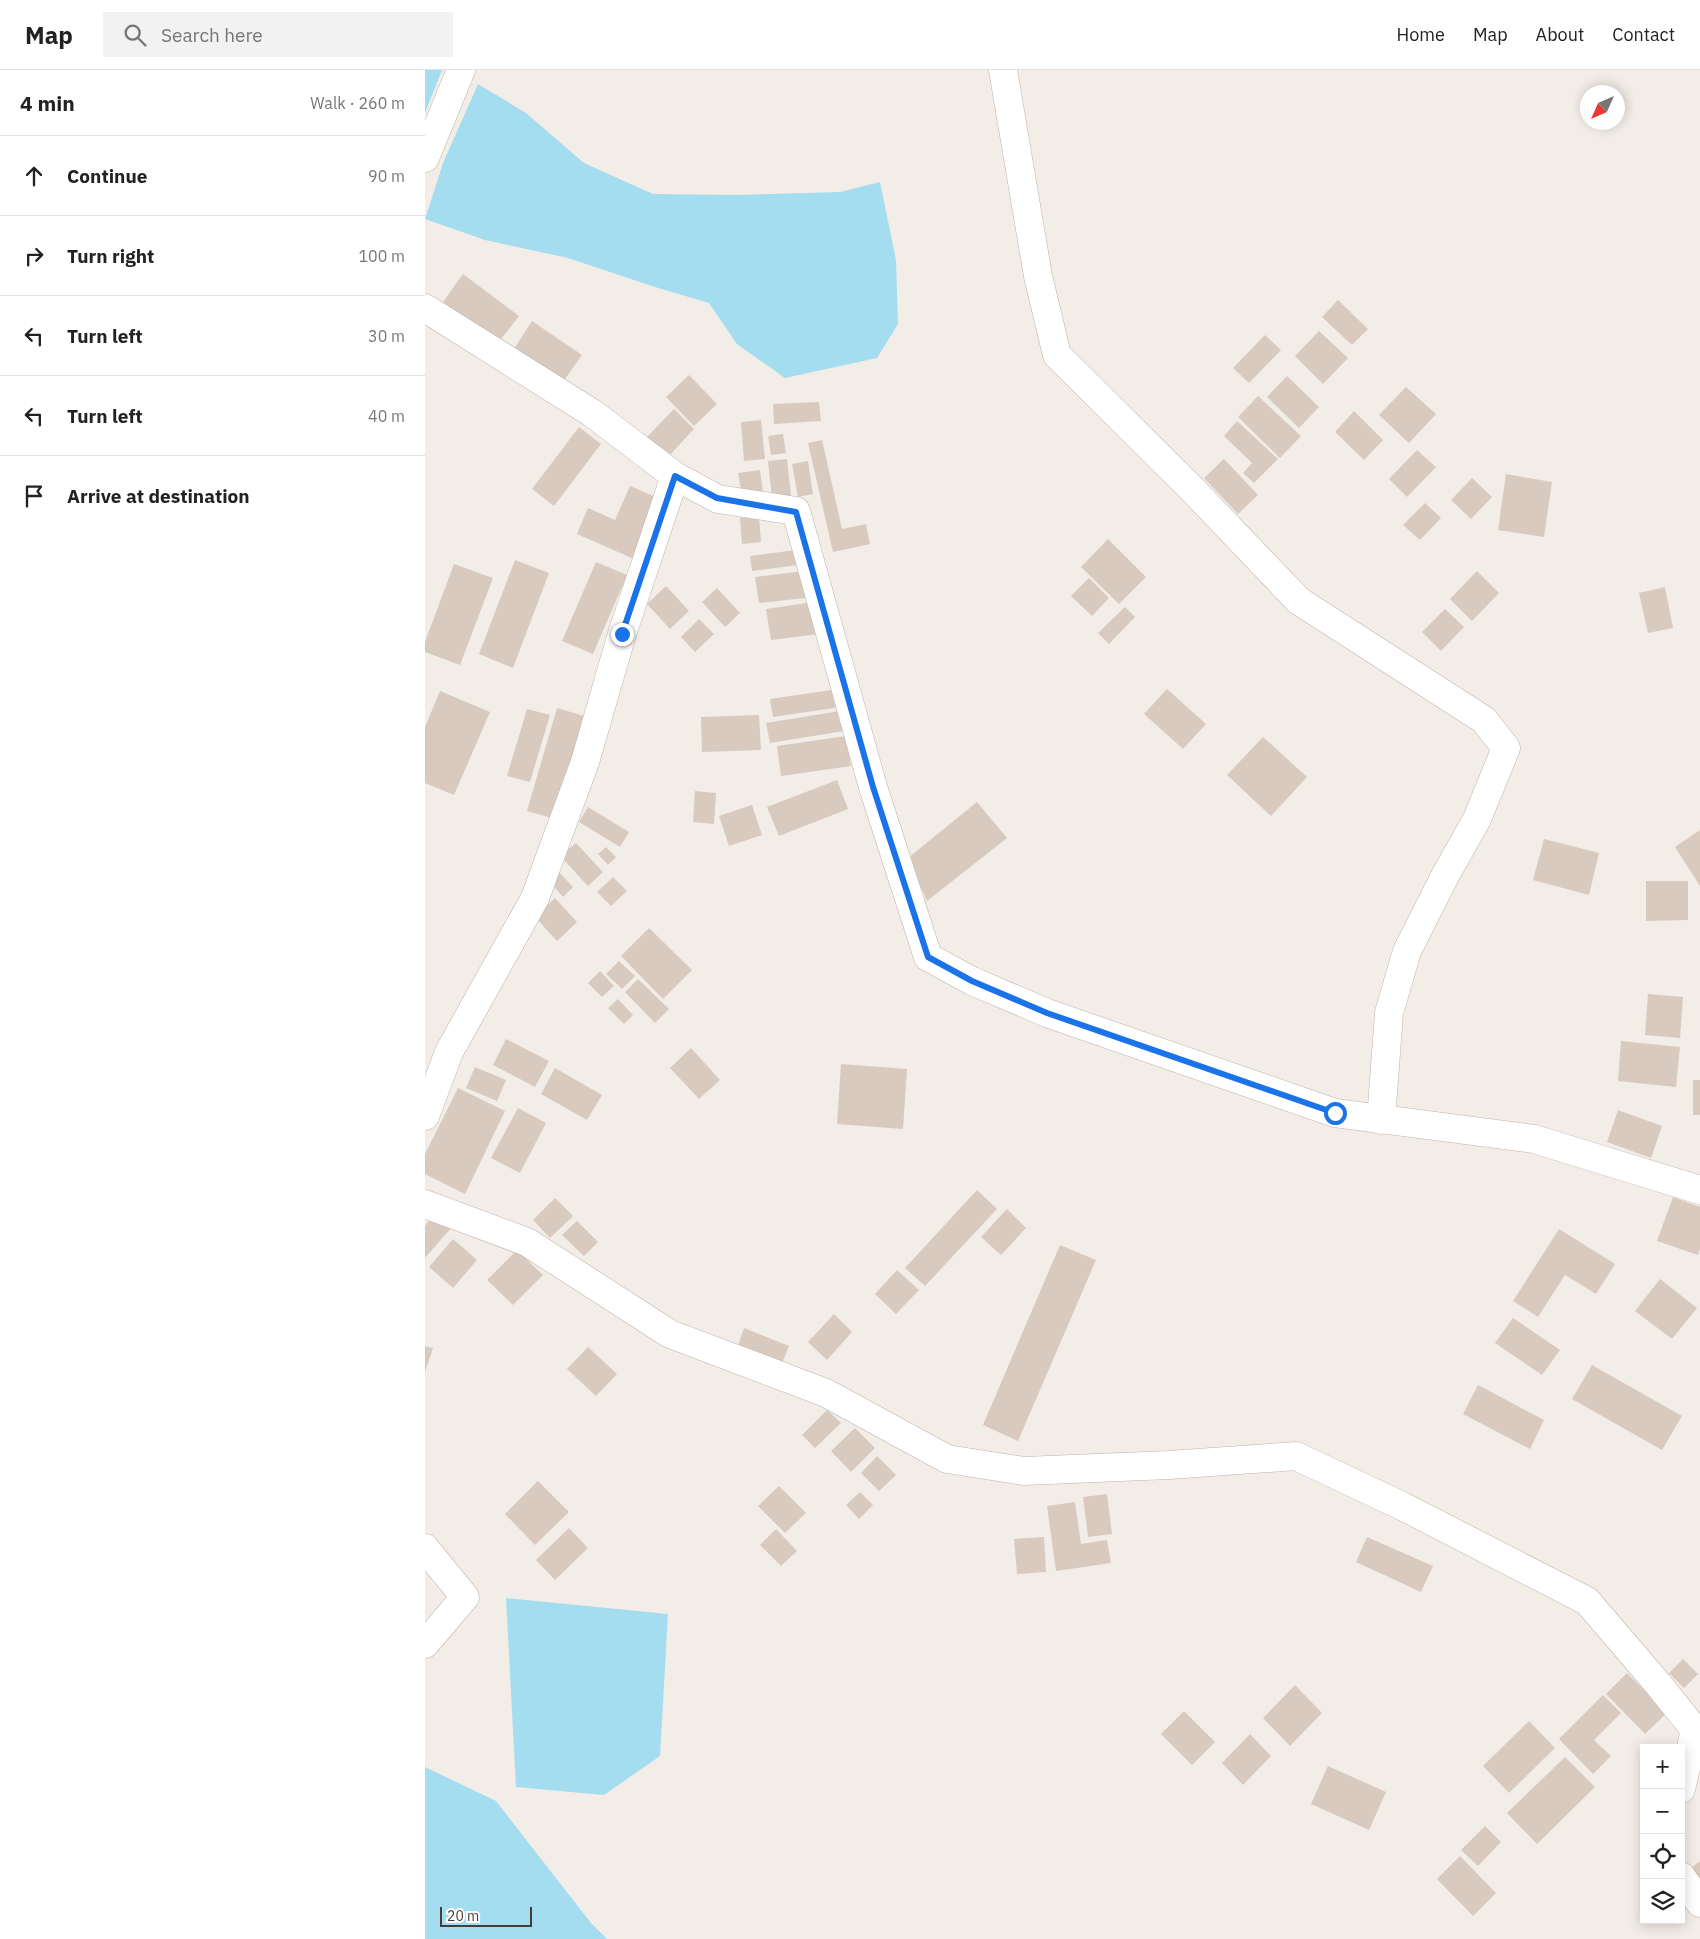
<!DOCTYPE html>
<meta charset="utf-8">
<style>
body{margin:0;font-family:"IBM Plex Sans",sans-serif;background:#f2f2f2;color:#222}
.controls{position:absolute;right:15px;bottom:15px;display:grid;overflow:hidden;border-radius:0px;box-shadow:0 2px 12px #0003}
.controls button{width:45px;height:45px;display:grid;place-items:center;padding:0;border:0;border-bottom:1px solid #e0e0e0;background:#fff;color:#222;font:25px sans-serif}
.compass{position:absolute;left:1155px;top:15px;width:45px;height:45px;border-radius:50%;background:#fff;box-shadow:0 2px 12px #0003;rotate:225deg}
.scale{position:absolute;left:15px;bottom:12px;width:92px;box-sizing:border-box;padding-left:5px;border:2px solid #463d36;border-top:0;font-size:14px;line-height:18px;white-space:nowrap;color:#463d36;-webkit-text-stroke:4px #fff;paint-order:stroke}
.stop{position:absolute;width:15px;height:15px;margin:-11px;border:4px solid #1a73e8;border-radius:50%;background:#fff}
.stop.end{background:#1a73e8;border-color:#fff;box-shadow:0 1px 5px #0008}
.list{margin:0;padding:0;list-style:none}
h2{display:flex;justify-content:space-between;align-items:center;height:65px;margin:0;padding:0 20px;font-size:21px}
h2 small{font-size:16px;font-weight:400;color:#767676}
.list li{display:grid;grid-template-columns:32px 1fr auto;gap:15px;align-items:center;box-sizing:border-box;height:80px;padding:0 20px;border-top:1px solid #e0e0e0}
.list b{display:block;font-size:19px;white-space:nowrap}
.list em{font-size:16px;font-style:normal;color:#767676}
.icon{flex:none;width:28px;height:28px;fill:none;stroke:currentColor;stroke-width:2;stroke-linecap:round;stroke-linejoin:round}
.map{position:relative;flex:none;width:1275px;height:1869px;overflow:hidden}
header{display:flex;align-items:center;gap:30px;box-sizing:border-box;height:70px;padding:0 25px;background:#fff;border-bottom:1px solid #e0e0e0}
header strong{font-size:24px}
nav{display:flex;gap:28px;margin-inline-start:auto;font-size:18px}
.search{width:350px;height:45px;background:#f2f2f2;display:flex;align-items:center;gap:12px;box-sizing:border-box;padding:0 18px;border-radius:0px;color:#767676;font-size:19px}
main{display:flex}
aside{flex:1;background:#fff}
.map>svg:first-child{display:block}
.water{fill:#a4ddef}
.building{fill:#d8cabf}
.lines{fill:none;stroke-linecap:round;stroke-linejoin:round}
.minor-casing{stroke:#beb3a9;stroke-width:29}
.minor{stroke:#fff;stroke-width:28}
.route{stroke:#1a73e8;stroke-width:6}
</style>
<header>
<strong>Map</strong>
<div class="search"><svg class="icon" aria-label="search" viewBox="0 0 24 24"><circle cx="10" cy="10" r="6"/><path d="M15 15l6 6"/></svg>Search here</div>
<nav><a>Home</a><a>Map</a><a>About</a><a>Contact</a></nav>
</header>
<main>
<aside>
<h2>4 min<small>Walk · 260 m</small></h2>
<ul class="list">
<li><svg class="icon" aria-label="ahead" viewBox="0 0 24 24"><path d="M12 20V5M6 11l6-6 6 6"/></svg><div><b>Continue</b></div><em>90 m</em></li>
<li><svg class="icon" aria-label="right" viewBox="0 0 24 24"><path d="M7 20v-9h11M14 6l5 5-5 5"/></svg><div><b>Turn right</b></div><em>100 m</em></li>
<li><svg class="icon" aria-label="left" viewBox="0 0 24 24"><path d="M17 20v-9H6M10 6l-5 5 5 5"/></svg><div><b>Turn left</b></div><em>30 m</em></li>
<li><svg class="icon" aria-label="left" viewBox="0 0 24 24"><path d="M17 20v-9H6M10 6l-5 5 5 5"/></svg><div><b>Turn left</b></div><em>40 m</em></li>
<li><svg class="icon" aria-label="arrive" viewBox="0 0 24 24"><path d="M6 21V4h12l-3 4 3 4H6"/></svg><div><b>Arrive at destination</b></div></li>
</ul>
</aside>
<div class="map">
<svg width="1275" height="1869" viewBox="0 0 1275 1869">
<rect width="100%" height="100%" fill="#f3ede7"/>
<path class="water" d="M0,0h17l-17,43z
M53,14l48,29 58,50 69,31 87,1 100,-3 40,-10 16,78 2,64 -21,34 -92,20 -48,-34 -28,-41 -54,-16 -87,-29 -83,-18 -60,-21 18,-56z
M81,1528l162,16 -8,142 -56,39 -88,-8z
M0,1697l71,34 95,122 16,16h-182z"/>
<path class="building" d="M38,204l56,42 -21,27 -55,-41z
M913,230l30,29 -16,16 -30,-28z
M107,251l50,34 -19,27 -49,-33z
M894,261l29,27 -25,26 -28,-28z
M840,265l16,15 -32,33 -16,-15z
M264,305l28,29 -23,22 -28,-29z
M862,306l32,31 -20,21 -32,-31z
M981,317l30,27 -27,29 -30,-28z
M833,326l43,40 -21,22 -42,-41z
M394,332l2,19 -47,3 -1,-20z
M249,339l20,20 -27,29 -21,-20z
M929,341l29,29 -19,20 -29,-28z
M336,350l4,39 -21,2 -3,-39z
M812,351l41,38 -24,24 -11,-10 9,-10 -28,-27z
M154,357l22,17 -47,62 -22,-17z
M358,364l3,19 -15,2 -3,-19z
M397,370l20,89 24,-5 4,20 -37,8 -25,-109z
M992,380l19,17 -29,30 -18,-18z
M362,389l4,37 -19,2 -4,-37z
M799,389l34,36 -20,19 -34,-36z
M383,391l5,33 -15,3 -6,-33z
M335,400l3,23 -21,3 -4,-23z
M1081,404l46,8 -8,55 -46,-7z
M1047,408l20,19 -21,22 -20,-19z
M205,416l30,13 -26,60 -57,-25 11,-26 27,12z
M1000,433l16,15 -21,22 -17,-15z
M334,446l2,26 -19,2 -2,-26z
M683,469l38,38 -27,27 -38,-37z
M378,479l2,15 -53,7 -2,-15z
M90,490l34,13 -36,95 -34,-14z
M171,492l31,13 -34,79 -31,-13z
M29,494l39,14 -33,87 -35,-13v-10z
M386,500l3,27 -55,6 -4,-26z
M1052,501l22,22 -27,28 -22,-22z
M664,508l20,20 -17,18 -21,-20z
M241,516l23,25 -19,18 -23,-25z
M1240,517l8,41 -25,5 -9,-40z
M292,518l23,25 -15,14 -23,-25z
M389,532l4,32 -47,6 -5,-31z
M700,537l10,10 -26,27 -11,-11z
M1020,539l19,18 -23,24 -19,-19z
M274,549l15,15 -19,18 -14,-15z
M413,619l3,18 -68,10 -3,-18z
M742,619l39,35 -23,25 -39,-35z
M15,621l50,21 -36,83 -29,-12v-56z
M132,638l27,8 -29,103 -28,-8z
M102,639l23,6 -20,67 -23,-6z
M415,641l4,20 -74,12 -4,-20z
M334,645l2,35 -59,2 -1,-35z
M421,666l5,30 -70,10 -4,-30z
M838,667l44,40 -36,39 -44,-41z
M412,710l11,29 -69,27 -12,-29z
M270,721l21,2 -2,31 -21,-2z
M552,732l30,36 -80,63 -19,-43z
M327,735l10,30 -33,11 -10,-30z
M163,737l41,25 -9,15 -41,-25z
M1275,760v56l-25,-39z
M1119,769l55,14 -10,42 -56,-15z
M151,773l27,29 -15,14 -28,-30z
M181,777l10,10 -8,8 -10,-11z
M134,802l14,15 -10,10 -14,-16z
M188,807l14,14 -16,15 -14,-14z
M1221,811h42v39l-42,1z
M130,828l22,24 -20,19 -22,-24z
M224,858l43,42 -29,29 -42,-43z
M194,891l16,15 -13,13 -16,-15z
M175,901l14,15 -12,11 -14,-14z
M213,909l31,30 -14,14 -30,-31z
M1223,924l35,3 -3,41 -35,-3z
M193,929l15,16 -9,9 -16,-16z
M81,969l43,22 -14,26 -42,-22z
M1196,971l59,6 -4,40 -58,-6z
M266,978l29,32 -21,19 -29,-31z
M416,994l66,5 -4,60 -66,-5z
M50,997l31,13 -9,21 -31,-13z
M130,998l47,27 -15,25 -46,-26z
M1268,1010h7v35h-7z
M33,1018l47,23 -40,83 -40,-20v-20z
M93,1038l28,15 -26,50 -29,-15z
M1193,1040l44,16 -11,32 -44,-16z
M552,1120l20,19 -72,77 -20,-18z
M1248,1127l27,10v42l-2,6 -41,-14z
M130,1128l18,18 -23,22 -17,-18z
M582,1139l19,19 -25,27 -20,-18z
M10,1143l17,14 -27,31v-32z
M152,1151l21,21 -14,14 -22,-21z
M1134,1159l56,35 -19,30 -31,-19 -27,42 -25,-16z
M28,1169l24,21 -24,28 -24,-21z
M635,1175l36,15 -78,181 -35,-16z
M92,1180l26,25 -30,30 -26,-25z
M472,1200l22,20 -23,24 -21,-20z
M1235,1209l37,29 -25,31 -37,-28z
M409,1244l18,18 -25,28 -19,-18z
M1088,1248l47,32 -18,25 -47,-32z
M319,1258l45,18 -8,20 -44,-17z
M0,1276l8,2 -8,24z
M163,1277l29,27 -21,22 -29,-27z
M1167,1295l90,51 -20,34 -90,-51z
M1053,1315l66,35 -14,29 -67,-35z
M402,1340l14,13 -26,25 -13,-13z
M430,1358l20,20 -24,24 -20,-21z
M452,1386l19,19 -17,16 -18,-18z
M113,1411l31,31 -34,33 -30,-31z
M354,1416l27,27 -21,20 -27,-27z
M435,1422l13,13 -14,14 -13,-14z
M682,1424l5,40 -24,3 -5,-40z
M650,1432l6,42 26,-4 4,23 -55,8 -9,-65z
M144,1458l19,20 -33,32 -19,-20z
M351,1459l21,22 -16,15 -21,-21z
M619,1467l2,35 -29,2 -3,-35z
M942,1467l66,29 -12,26 -65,-30z
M1258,1589l15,15 -14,14 -15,-15z
M1202,1603l40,40 -22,21 -39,-40z
M870,1615l27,28 -32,33 -27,-28z
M1178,1625l18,18 -27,27 17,16 -18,18 -34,-35z
M759,1641l31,31 -23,23 -31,-31z
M1104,1651l26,27 -46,45 -26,-27z
M825,1664l21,22 -28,29 -21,-22z
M1140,1687l30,30 -58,57 -30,-31z
M903,1696l58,26 -17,38 -58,-26z
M1060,1756l16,16 -23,24 -17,-16z
M1035,1786l36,37 -23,23 -36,-37z
M1275,1791v18l-9,-11z"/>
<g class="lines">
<g class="minor-casing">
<path id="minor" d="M578,0l35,206 19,79 134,133 108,113 185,119 22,28 -29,71 -31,55 -39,77 -18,62 -8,107
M0,88l36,-88
M0,238l167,105 83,63 43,23 78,12 77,276 55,170 44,24 75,32 288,100 199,26 166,51
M0,1046l24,-64 86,-154 50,-136 37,-128 53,-158
M0,1134l102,38 143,92 156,59 121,66 77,12 145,-6 127,-9 106,50 185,95 71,83 37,46 -14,59
M0,1478l40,49 -40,47
M1256,1806l19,27"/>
</g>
<use href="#minor" class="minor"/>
</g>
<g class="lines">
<path class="route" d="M197,564l53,-158 42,22 79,14 77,275 55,170 44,24 75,32 288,100"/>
</g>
</svg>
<div class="controls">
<button>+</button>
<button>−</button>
<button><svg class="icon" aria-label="locate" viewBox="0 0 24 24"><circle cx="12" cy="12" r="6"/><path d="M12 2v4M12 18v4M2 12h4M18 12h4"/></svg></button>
<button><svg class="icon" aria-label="layers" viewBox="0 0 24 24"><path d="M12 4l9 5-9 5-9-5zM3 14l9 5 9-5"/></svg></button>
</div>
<svg class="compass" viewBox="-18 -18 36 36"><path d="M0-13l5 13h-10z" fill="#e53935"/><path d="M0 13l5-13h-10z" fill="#767676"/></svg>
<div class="scale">20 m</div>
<div class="stop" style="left:910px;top:1043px"></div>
<div class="stop end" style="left:197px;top:564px"></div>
</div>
</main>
